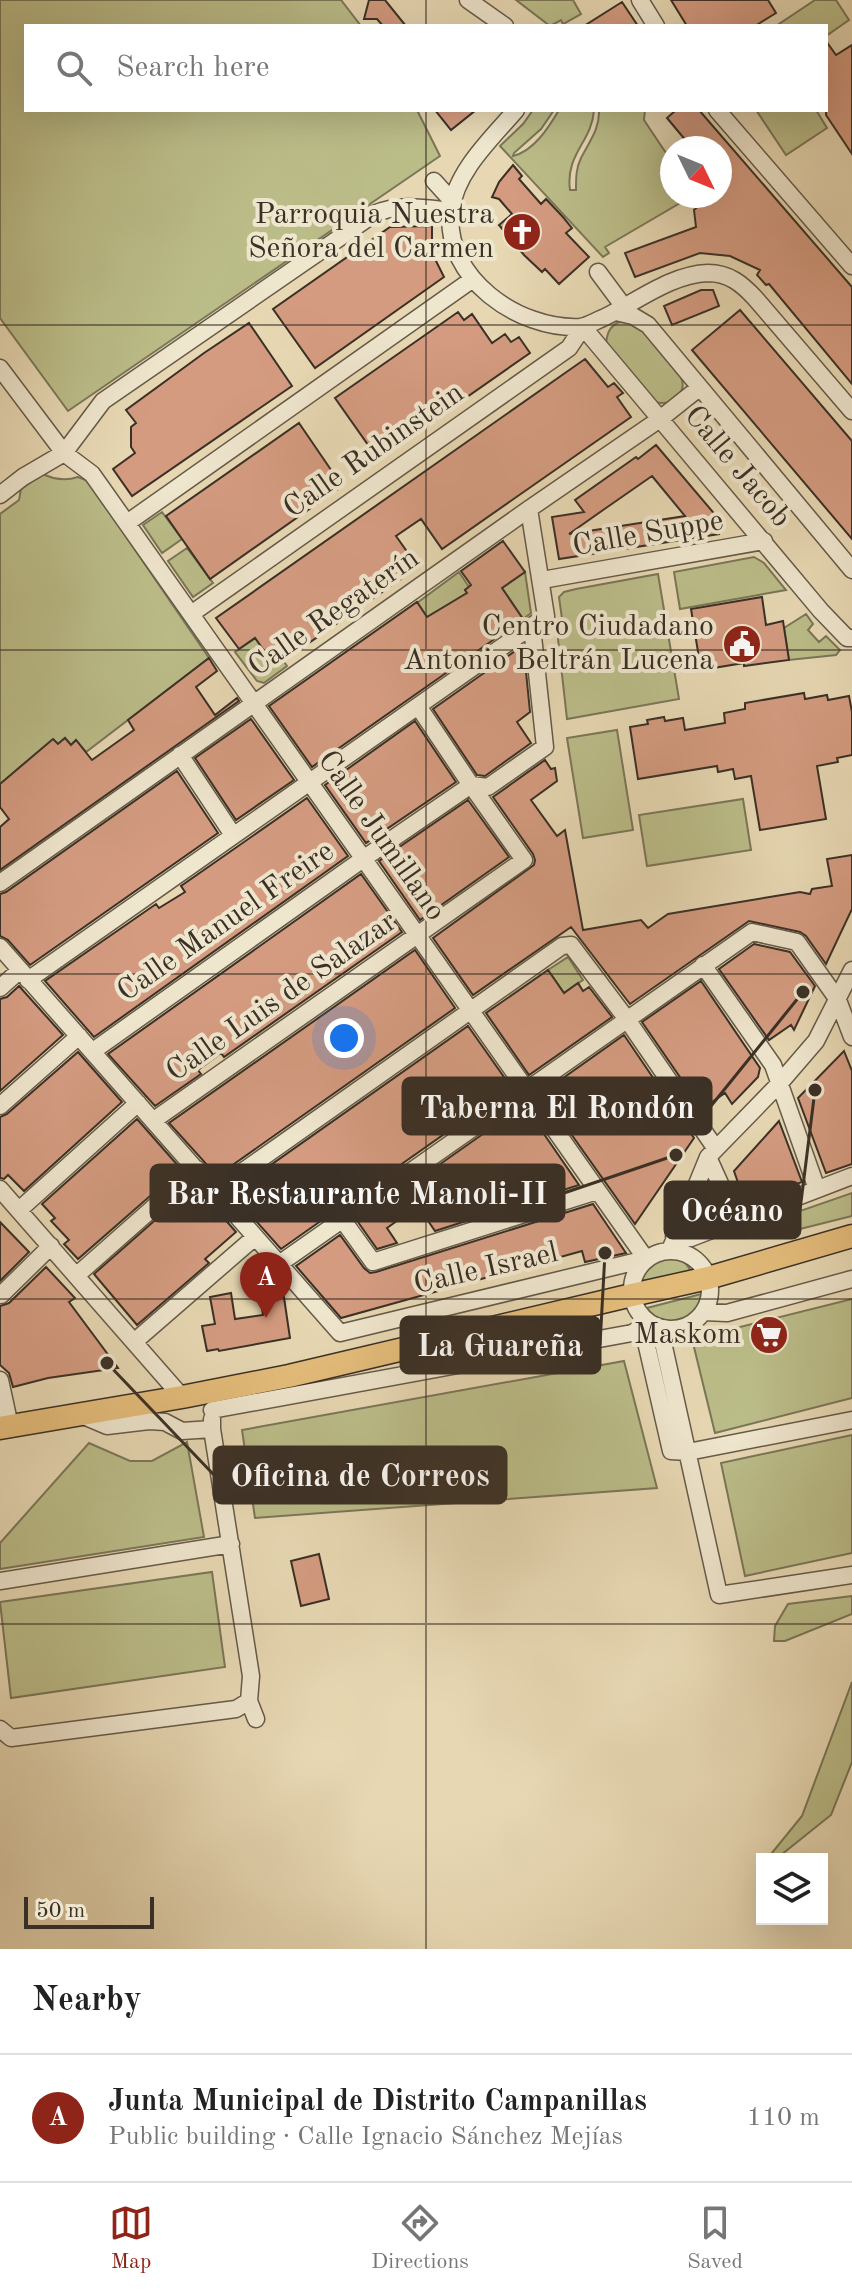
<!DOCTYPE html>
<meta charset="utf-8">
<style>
body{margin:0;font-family:"Old Standard TT",serif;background:#f6f6f6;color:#222}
.controls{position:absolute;right:24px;bottom:24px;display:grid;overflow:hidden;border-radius:0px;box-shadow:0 8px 32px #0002}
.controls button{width:72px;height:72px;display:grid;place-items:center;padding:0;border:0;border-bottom:2px solid #e0e0e0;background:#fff;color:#222;font:40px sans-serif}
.compass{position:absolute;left:660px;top:136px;width:72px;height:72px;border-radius:50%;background:#fff;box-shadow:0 8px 32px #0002;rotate:133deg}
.scale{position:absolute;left:24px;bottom:20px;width:130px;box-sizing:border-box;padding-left:8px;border:4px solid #3a3026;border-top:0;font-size:22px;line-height:28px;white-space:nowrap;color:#3a3026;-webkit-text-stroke:6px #efe6ce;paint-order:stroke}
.you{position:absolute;left:344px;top:1038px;width:28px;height:28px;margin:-20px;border:6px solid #fff;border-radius:50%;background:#1a73e8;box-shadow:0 0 0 12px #1a73e833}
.badge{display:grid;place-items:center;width:52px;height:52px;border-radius:50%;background:#8f2418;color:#fff;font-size:26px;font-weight:700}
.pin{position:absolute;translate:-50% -66px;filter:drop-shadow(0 2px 4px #0008)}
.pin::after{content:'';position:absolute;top:42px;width:28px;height:24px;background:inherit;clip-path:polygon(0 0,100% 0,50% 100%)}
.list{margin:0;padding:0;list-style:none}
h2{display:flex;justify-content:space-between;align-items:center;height:104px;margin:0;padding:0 32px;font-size:34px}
h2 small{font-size:26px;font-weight:400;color:#767676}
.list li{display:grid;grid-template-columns:52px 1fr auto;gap:24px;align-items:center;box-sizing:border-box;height:128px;padding:0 32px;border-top:2px solid #e0e0e0}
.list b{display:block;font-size:30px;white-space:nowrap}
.list p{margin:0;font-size:26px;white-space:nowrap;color:#767676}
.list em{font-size:26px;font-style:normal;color:#767676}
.icon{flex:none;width:44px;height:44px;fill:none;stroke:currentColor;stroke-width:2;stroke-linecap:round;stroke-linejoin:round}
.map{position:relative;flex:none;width:852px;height:1949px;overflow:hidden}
.search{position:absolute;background:#fff;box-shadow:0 8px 32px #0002;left:24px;right:24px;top:24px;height:88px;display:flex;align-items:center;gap:20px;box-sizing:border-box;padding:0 28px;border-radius:0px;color:#767676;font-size:30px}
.sheet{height:232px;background:#fff}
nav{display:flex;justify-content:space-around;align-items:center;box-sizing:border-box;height:112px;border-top:2px solid #e0e0e0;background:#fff;font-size:22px;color:#767676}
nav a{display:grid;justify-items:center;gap:4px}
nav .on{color:#8f2418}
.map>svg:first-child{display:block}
.green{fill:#bbbd89;stroke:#7a7658;stroke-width:2}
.building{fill:#d49b80;stroke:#3a3026;stroke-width:2;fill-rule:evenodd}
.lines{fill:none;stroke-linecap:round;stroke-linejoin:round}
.minor-casing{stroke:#655a49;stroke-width:19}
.major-casing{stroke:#3a3026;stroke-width:25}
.minor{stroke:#efe6ce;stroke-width:16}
.major{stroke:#e4bc7a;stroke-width:22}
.grid{fill:none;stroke:#3a3026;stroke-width:2;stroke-opacity:0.55}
.labels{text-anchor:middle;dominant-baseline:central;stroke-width:8;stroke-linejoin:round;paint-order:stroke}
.poi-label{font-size:30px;fill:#3a3026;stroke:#efe6ce;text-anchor:end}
.street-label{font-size:30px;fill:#3a3026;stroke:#efe6ce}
.leader{fill:none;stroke:#3a3026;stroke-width:3}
.callout-dot{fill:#3a3026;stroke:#efe6ce;stroke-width:3}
.callout{fill:#3a3026;stroke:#3a3026;stroke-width:3}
.callout-label{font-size:32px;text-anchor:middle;font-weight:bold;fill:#fff}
</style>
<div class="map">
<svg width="852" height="1949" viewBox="0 0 852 1949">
<rect width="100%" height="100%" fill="#e7d8b3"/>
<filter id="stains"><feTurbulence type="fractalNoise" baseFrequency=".0025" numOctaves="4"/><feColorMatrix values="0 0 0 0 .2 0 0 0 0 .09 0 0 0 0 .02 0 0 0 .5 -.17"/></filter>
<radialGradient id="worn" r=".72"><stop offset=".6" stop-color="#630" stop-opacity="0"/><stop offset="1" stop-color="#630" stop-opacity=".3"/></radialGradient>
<path class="green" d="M0,0h341l20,26h-335v84h391l23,46 -372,255 -68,-93z
M516,0h57l8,14 -18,10 -2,-4 -11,6z
M815,0h21l13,20 -23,16v-10h-50z
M533,110h21l-13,19 -27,24 -1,3c21,-5 36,-29 46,-46h35c-2,32 -29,44 -24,80h6c0,-12 0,-22 5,-32 8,-16 19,-29 18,-48h46l-1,10 28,42v34h20l-87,51 4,6 -6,4 -103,-111 23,-22z
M756,110h60l11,18 -41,27z
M621,321c8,0 12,2 18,7 8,6 39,40 42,49 7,18 -11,29 -26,25l-49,-58c1,-12 4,-18 15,-23z
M43,474c12,6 23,7 35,3l10,4 121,177 -123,94 -10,-12 -5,5 -6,-7 -7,6 -5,-5 -53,45v-270l19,-14 2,-11z
M162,512l20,27 -20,14 -19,-28z
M187,548l26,35 -20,14 -25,-36z
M754,557l10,6 22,27 -106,19 -6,-37z
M459,572l10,15 -4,3 2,3 -40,24 -10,-14z
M525,572l6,41 -8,6 -21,-31z
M658,574l21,125 -112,20 -9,-80 5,-13 -4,-29 5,-5 12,-3z
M806,614l7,10 -5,6 11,12 7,-6 14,14 -4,5 -47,5 -5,-32z
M263,633l24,33 -23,17 -7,-2 -22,-29z
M617,730l16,100 -50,8 -16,-100z
M743,799l8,51 -104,16 -8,-51z
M568,957l15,23 -19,13 -16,-23z
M713,1177l13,37 -22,9 -12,-8 14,-34z
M852,1193v23l-88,22 -4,-13z
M663,1258c14,0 22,0 28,14l-47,13 -2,-8 7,-11z
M701,1294c-2,28 -40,40 -54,14z
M852,1299v99l-137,35 -23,-94z
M624,1361l33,127 -402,30 -13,-88z
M852,1435v118l-107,23 -24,-113z
M187,1442l17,95 -204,32v-26l89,-100 41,18h22z
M212,1572l13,95 -214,31 -11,-96z
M852,1596v18l-67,27h-11l1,-15 13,-22z
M852,1682v80l-21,53 -55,44h-9l35,-43z"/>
<path class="building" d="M369,0h16l21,26h-23l-6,-7h-13z
M671,0h97l8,13 -21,13h-68z
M622,2l16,24h-54z
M826,41l10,14 16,-10v109l-26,-39z
M435,110h41l-25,20z
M676,110h23l153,177v97l-83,-100 -3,1 -9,-10 3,-5 -30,-14 -30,-3 -65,24 -10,-24 71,-26 -2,-17 16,-14h10v-48h-28l-25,-30z
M513,165l9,11 -3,3 22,25 5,-5 17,18 9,11 -6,5 23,24 -30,27 -14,-15 -3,3 -18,-17 -25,-30 13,-11 -13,-15 -7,-2 7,-15z
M432,226v20l3,13 9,18 -129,91 -42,-59 117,-82z
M701,290h12l6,16 -47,19 -8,-19z
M740,310l112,131v98l-160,-189z
M458,312l6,8 8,-6 20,29 13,-9 6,8 8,-5 11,16 -152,106 -43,-61z
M249,323l43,63 -160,110 -19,-27 22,-16 -4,-6v-20l5,-4 -10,-13 78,-57z
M585,359l23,28 6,-4 9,10 -6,4 14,20 -189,132 -21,-30 -25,17 22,31 -135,94 -1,-2 -8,6 -19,-27 -16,11 -23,-31z
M299,423l43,63 -132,93 -44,-63z
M656,445l67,79 -4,10 -160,25 -7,-42 32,-5 -9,-12 61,-43 2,2zM652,476l33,40 -116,18 37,-26z
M503,541l22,31 -23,16 21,31 -211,148 -43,-61 148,-104 10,15 40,-24 -2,-3 6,-5 -10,-14z
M762,597l4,28 17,-4 6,39 -45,6v-3l-43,7 -10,-61z
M518,649l6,3 6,60 -13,10 14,21 -46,33 -8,-1 -44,-66z
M209,658l8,13 -21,16 19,28 22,-17 2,3 -239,169v-43l9,-8 -9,-12v-23l53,-45 5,5 7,-6 6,7 5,-5 16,20 42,-30 -6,-10z
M804,693l1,6 22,-4 1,5 21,-4 3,16v43l-15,3 1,4 -21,4 9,53 -66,11 -9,-54 -16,3 -2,-10 -15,3 -1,-6 -79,13 -8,-52 18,-3 -1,-4 17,-3 1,4 18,-3 2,12 40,-7 -1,-10 21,-4v-6z
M251,719l43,61 -58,40 -41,-62z
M415,721l41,61 -90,61 -41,-58z
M545,760l6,9 4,-1 2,13 -26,19 26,36 8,-6 18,100 58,-10 7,8 20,-14 132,-22 10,2 2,-5 20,-3 -5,-27 25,-4v54l-26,55 -20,-28 -6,-4 -51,-11 -119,83 -59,-77 -98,68 -40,-57 101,-73 1,-5 -2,-6 -40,-57z
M177,771l41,62 -188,132 -22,-25 -8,-4v-42l6,-2z
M307,798l41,58 -254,181 -49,-56 111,-77 3,4 26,-16 -4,-6z
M468,800l41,57 -89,63 -41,-59z
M361,874l41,58 -178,125 -3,-4 -23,17 3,4 -46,32 -47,-52z
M754,944l36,8 25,34 -21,44 -3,-5 -22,15 -50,-71z
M415,950l40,58 -238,168 -48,-53z
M548,970l16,23 14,-10 5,8 6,-4 23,30 -83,58 -43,-62z
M701,981l59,87 -2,9 -26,27 -7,-11 -23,16 -60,-87z
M19,986l44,49 -63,56v-92l7,-2z
M468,1026l43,61 -230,162 -50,-56z
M624,1035l70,103 -59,86 -93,-131z
M844,1051l8,20v93l-26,9 -28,-75z
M78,1052l44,50 -98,89 -16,-16 -4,4 -4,-1v-61l7,-3z
M524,1105l55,80 -144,46 -17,-25 -31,22 10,15 -20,6 -19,-27z
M137,1119l44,50 -103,90 -14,-15 5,-4 -18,-19 4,-3 -13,-14z
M779,1121l23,61 -57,21 -11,-32z
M195,1185l41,47 -31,27 4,4 -72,62 -43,-51z
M593,1204l33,49 -41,9 -3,-11 -241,67 -45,-52 44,-31 24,33 6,5 6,-1z
M0,1222l29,30 -29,29z
M46,1267l29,31 -6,4 49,66 -70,10 -35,9 -4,-14 -9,-8v-59l9,-3z
M282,1284l8,54 -71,13 -1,-2 -11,2 -5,-25 13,-2 -5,-27 21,-4 4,26 28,-4 -4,-26z
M319,1554l10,45 -28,7 -10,-45z"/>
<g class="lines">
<g class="minor-casing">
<path id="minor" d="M468,0l37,26
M640,0l16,26
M516,110c-24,28 -61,62 -65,101 -8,67 68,119 129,116 8,-1 15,-6 23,-9 32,-15 68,-44 105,-45 21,0 34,11 47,25l97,113
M717,110l135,156
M434,181l19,21
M598,272l26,35
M616,312l17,4 15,9 204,245
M583,327l238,284 26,27h5
M0,368l64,85 28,21 554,785
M0,495l23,-18 41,-24 39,-52 271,-187c24,-11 51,-6 77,-3
M127,523l346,-244
M542,580l222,-39
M191,614l378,-266 14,-21
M180,755l53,80
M471,785l17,2 57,-40 -13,-120
M0,883l529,-374 131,-90 39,-31
M0,947l340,386 306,-74
M703,965l70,100 44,124
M28,980l518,-364 -17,-107
M0,988l20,-18
M93,1051l270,-192 108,-74 -53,-79
M0,1106l79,-70
M154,1120l370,-260 -53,-75
M708,1157l28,62
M0,1189l182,208
M215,1191l347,-245 9,-1 55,73 90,131
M19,1210l119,-107
M342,1219l31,43 224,-71
M674,1237l17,1 161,-62
M670,1250l38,-93 71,-73 37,-43 36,-71
M632 1290a39 39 0 1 1 78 0a39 39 0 1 1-78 0Z
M279,1264l473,-332 45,10 41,58 14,37
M77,1275l120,-106
M1,1295l50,-49
M703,1312l24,1 125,-34
M650,1323l-4,19 25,109 17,1 164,-32
M664,1328v19l55,248 133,-20
M134,1342l121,-105
M0,1380l10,46
M212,1410l420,-77 18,-10
M81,1415l26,11 42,-5 16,1 17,9 30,-2v-10
M212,1429l39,247 -2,25 7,18
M0,1581l231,-37
M0,1729l11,9 225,-29 13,-8"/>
</g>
<g class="major-casing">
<path id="major" d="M0,1428l182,-31 107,-21 343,-81 76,-17 144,-42"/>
</g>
<use href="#minor" class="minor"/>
<use href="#major" class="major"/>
</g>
<path class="grid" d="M426,0v26M426,110v1839M0,325h852M0,650h852M0,974h852M0,1299h852M0,1624h852"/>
<defs>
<g id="church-disc" transform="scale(2)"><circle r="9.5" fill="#8f2418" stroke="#efe6ce"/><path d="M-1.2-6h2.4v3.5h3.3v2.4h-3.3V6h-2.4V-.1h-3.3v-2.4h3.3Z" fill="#fff"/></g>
<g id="civic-disc" transform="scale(2)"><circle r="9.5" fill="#8f2418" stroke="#efe6ce"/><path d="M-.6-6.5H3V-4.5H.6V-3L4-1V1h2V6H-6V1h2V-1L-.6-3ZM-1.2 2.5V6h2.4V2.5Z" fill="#fff"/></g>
<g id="supermarket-disc" transform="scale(2)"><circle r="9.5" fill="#8f2418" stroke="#efe6ce"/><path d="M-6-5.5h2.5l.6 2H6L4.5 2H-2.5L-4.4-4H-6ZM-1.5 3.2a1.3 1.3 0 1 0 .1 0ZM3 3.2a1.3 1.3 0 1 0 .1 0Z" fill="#fff"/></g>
</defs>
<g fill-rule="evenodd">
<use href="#church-disc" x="522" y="232"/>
<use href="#civic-disc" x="742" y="644"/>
<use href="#supermarket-disc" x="769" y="1335"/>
</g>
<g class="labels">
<g class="poi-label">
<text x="494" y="215">Parroquia Nuestra<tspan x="494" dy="34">Señora del Carmen</tspan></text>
<text x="714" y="627">Centro Ciudadano<tspan x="714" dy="34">Antonio Beltrán Lucena</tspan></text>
<text x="741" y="1335">Maskom</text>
</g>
<g class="street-label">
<text transform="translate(374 451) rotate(-35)">Calle Rubinstein</text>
<text transform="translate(737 467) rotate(50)">Calle Jacob</text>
<text transform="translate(648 534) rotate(-10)">Calle Suppe</text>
<text transform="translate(334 613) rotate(-35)">Calle Regaterín</text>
<text transform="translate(381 836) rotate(55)">Calle Jumillano</text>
<text transform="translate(226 922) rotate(-35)">Calle Manuel Freire</text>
<text transform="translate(282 997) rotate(-35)">Calle Luis de Salazar</text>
<text transform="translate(486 1269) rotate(-13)">Calle Israel</text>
</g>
</g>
<path class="leader" d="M803 992L711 1106M676 1155L564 1193M815 1090L800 1210M605 1253L600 1345M107 1363L214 1475"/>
<g class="callout-dot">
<circle cx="803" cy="992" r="8"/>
<circle cx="676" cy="1155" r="8"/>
<circle cx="815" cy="1090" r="8"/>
<circle cx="605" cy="1253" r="8"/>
<circle cx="107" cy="1363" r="8"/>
</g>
<g class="callout">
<rect x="403" y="1078" width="308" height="56" rx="8"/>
<rect x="151" y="1165" width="413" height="56" rx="8"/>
<rect x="665" y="1182" width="135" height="56" rx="8"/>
<rect x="401" y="1317" width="199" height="56" rx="8"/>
<rect x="214" y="1447" width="292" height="56" rx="8"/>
</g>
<g class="callout-label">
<text x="557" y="1118">Taberna El Rondón</text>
<text x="357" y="1204">Bar Restaurante Manoli-II</text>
<text x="732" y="1221">Océano</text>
<text x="500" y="1356">La Guareña</text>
<text x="360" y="1486">Oficina de Correos</text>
</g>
<rect width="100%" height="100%" filter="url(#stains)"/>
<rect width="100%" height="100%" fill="url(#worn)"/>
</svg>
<div class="controls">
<button><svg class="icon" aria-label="layers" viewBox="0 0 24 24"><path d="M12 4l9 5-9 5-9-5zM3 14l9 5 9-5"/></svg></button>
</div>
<svg class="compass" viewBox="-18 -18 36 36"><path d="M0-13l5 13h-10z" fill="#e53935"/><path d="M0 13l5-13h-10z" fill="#767676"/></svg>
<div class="scale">50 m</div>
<div class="you"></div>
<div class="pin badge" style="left:266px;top:1318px">A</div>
<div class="search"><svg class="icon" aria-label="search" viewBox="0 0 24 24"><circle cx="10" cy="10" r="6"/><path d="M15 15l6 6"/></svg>Search here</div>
</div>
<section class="sheet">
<h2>Nearby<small></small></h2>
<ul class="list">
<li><span class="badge">A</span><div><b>Junta Municipal de Distrito Campanillas</b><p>Public building · Calle Ignacio Sánchez Mejías</p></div><em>110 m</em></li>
</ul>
</section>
<nav>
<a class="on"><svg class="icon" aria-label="map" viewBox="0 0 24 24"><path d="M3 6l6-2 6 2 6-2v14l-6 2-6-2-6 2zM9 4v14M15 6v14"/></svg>Map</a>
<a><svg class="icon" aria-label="directions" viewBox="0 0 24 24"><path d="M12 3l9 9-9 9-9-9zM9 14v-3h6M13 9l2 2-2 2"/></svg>Directions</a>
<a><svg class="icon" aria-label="saved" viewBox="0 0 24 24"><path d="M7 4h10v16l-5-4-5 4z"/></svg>Saved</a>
</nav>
